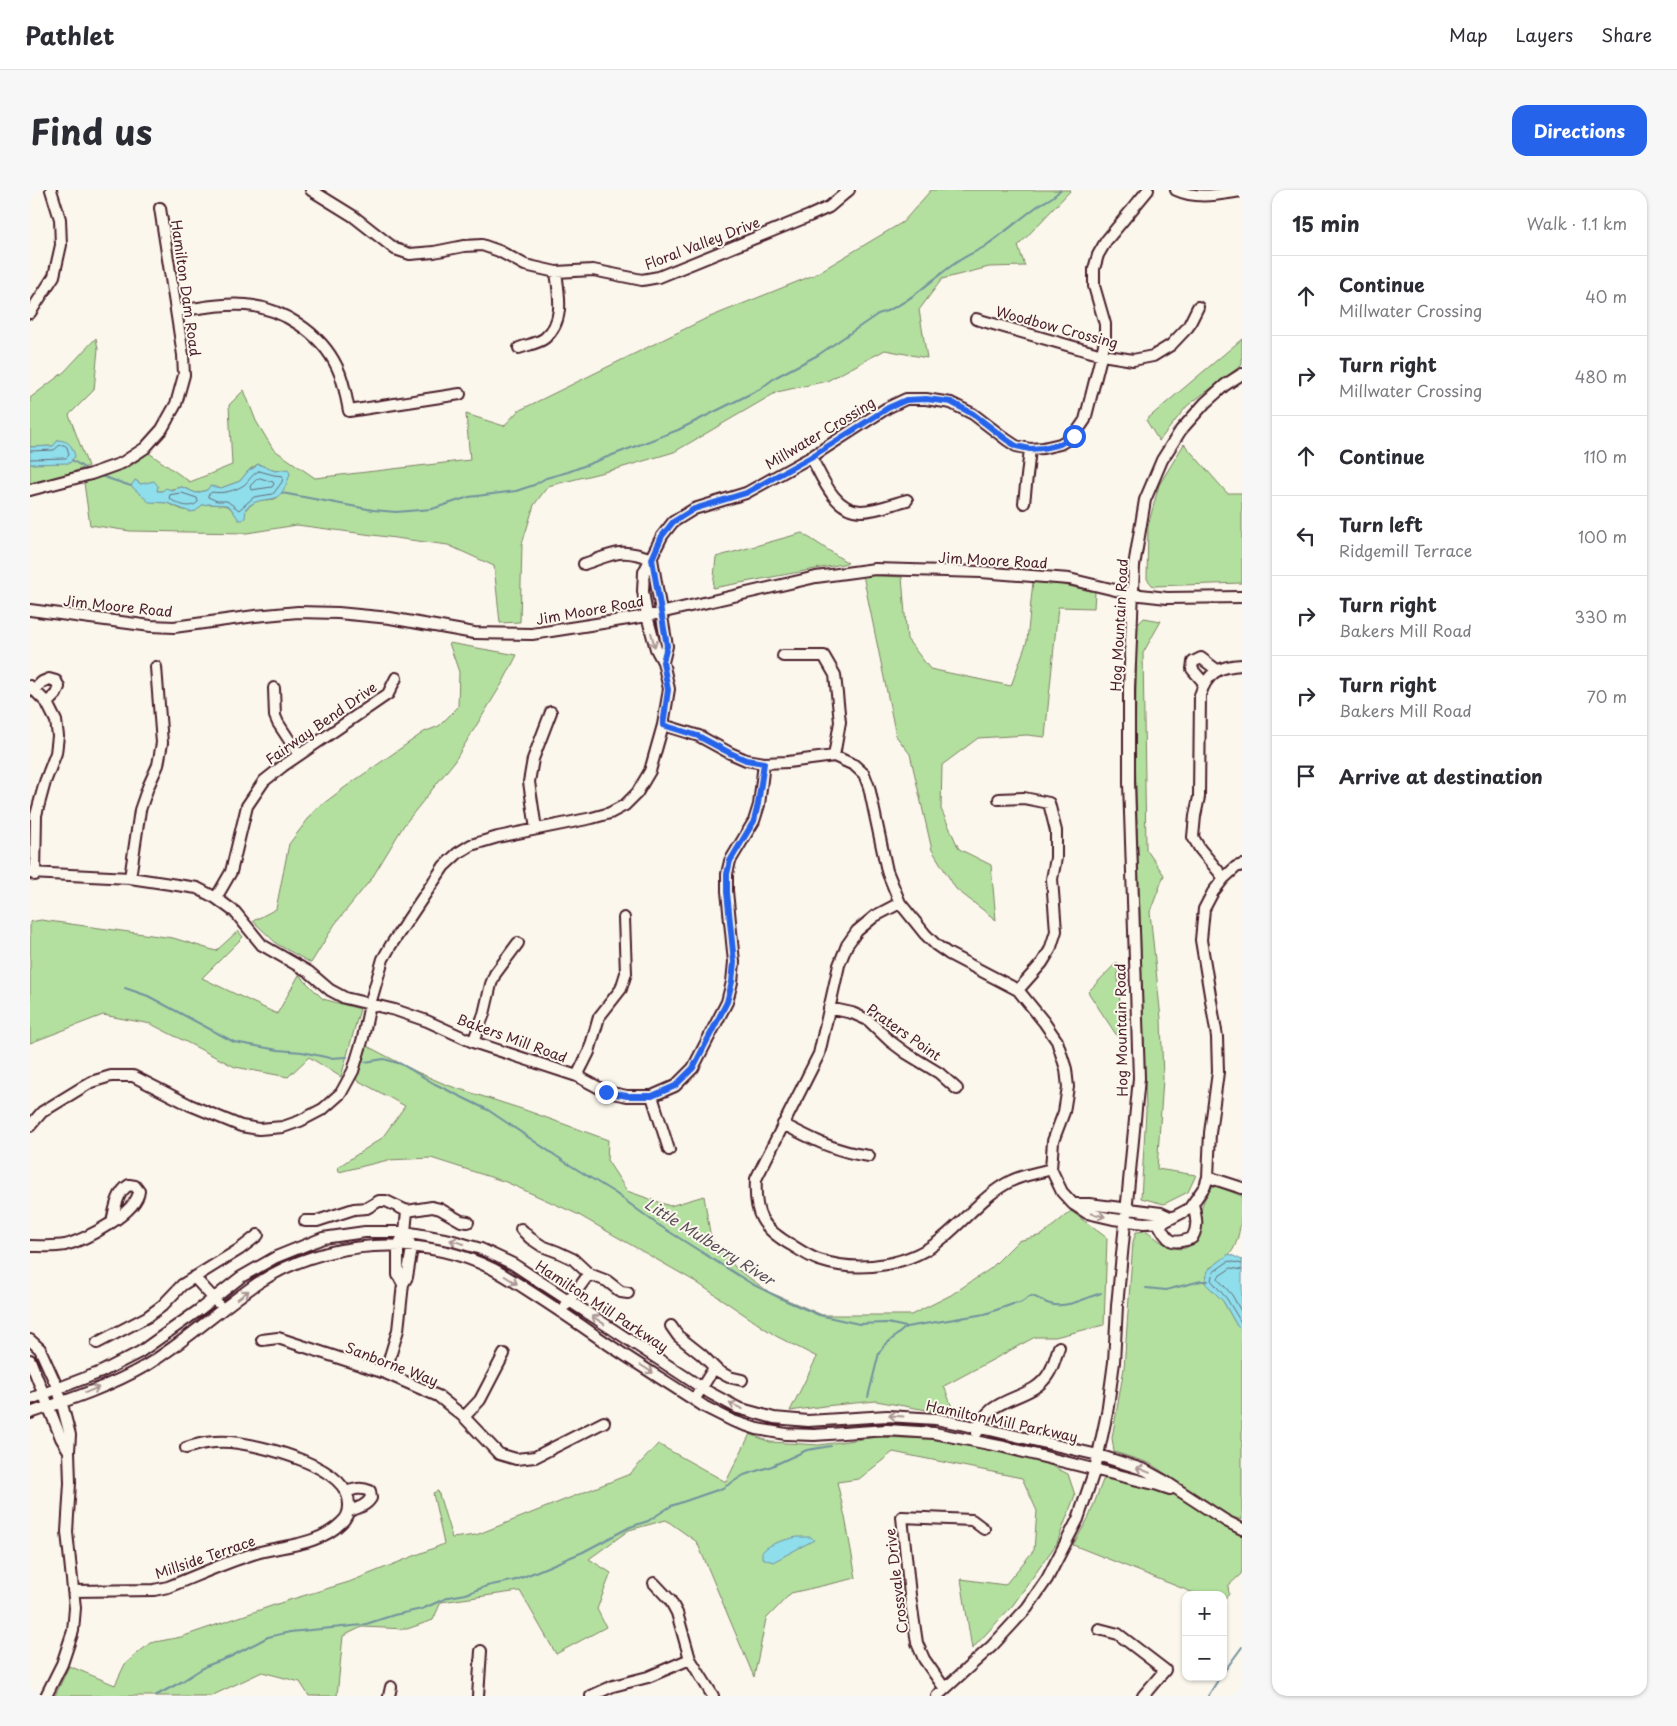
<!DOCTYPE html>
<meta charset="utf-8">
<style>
body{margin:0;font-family:"Playpen Sans",sans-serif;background:#f7f7f7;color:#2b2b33}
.controls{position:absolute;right:15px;bottom:15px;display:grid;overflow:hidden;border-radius:10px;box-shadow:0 1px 4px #0004}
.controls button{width:45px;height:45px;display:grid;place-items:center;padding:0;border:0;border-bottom:1px solid #e1e1e2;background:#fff;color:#2b2b33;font:25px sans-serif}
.stop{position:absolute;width:15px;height:15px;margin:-11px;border:4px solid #2563eb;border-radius:50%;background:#fff}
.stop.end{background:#2563eb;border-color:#fff;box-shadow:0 1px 5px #0008}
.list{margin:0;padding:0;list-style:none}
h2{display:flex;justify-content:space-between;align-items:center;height:65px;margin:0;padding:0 20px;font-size:21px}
h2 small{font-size:16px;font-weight:400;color:#7c7c81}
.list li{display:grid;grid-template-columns:32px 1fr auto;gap:15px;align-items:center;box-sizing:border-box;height:80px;padding:0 20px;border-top:1px solid #e1e1e2}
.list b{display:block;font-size:19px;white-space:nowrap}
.list p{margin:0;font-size:16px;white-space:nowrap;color:#7c7c81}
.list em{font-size:16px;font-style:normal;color:#7c7c81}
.icon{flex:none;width:28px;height:28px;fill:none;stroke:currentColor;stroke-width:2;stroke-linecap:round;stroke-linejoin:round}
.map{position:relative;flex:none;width:1212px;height:1506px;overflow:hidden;border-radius:15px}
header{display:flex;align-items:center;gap:30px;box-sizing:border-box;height:70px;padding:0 25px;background:#fff;border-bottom:1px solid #e1e1e2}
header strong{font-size:24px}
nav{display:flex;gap:28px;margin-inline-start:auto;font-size:18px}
.intro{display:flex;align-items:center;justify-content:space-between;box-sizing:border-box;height:120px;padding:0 30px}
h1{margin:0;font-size:35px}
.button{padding:12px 22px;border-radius:15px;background:#2563eb;color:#fff;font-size:18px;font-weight:700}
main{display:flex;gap:30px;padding:0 30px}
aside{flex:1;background:#fff;border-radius:15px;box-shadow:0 1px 4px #0004}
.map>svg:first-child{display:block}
.green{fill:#b3e09f;stroke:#7e8065;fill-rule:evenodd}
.water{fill:#8fdeeb;stroke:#73929e}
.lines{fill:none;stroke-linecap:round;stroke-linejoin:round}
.shore{stroke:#666b78;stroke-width:1}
.stream{stroke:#73929e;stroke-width:2}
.minor-casing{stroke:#4a1f2b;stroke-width:14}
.minor{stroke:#fbf7ec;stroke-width:10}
.oneway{stroke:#ab9695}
.route{stroke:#2563eb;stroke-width:6}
.labels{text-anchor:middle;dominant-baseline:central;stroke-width:4;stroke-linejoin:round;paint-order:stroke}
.street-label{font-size:14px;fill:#4a1f2b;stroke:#fbf7ec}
.water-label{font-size:15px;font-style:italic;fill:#5b4f5b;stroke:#fbf7ec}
</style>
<header>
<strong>Pathlet</strong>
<nav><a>Map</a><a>Layers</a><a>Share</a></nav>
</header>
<div class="intro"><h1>Find us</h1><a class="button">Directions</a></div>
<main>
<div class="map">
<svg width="1212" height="1506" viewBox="0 0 1212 1506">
<rect width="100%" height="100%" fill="#fbf7ec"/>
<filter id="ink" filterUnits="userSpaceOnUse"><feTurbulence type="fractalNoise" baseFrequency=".02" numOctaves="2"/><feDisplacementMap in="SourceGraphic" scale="10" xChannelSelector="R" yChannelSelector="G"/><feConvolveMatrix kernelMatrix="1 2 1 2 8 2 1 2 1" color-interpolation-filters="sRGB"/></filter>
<g filter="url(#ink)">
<path class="green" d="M901,0h140l-53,56 7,20 -36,1 -47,12 -23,31 8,48 -42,-8 -58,31 -50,11 -103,60 -54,16 -72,18 -14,19 -12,39 -2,78 -20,1 -6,-57 -46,-21 -151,-20 -50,8 -117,-2 -40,-6 -6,-42 48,-18 17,-12 41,29 42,-17 -3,-60 15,-15 12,31 17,28 42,29 155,-18 -4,-46 38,12 14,-15 187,-92 109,-44 89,-53zM228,274l17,7 9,-2 -9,30 -19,2 -10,8 -7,10c-3,-3 -7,-10 -11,-13 -3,-1 -23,-3 -26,-1 -2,1 -4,4 -6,6l-13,-1 -16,-7 -18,-2 -14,-12v-9l6,4 16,7h5l20,-4 14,6 11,-3 14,-2 19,-7 9,-11z
M66,148l2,11 -4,41 -25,25 19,51 -20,8 -38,9v-19l17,-1 6,-17 -23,1v-49l34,-26z
M1212,149v26l-55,41 -28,35 -13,-21z
M1154,254l43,49h15v90l-89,3 -6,-7 1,-53 11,-41z
M772,343l46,30 -135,25 3,-31z
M833,385l39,2 5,62 23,30 81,17 16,-45 6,-60 31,4 31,7 -1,16 -36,-1 -13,130 -18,-2 -49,3 -36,27 -1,44 18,40 32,16 5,55 -40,-31 -24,-39 -22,-96 -14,-18z
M1114,428l17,3 -18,32 3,196 18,26 -14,37 11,107 2,60 -6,90 39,6 -8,17 -24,12 -23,-6 5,-87 -11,-357 2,-129z
M419,453l68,12 -14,27 -49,80 -50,63 -32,53 -37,46 -24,39 -34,-19 -24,-23 23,-12 13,-65 26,-34 29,-22 80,-56 15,-6 19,-19 1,-35z
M11,730l132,18 43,13 22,-20 5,6 -41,41 75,36 22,-39 24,24 37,10 -19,68 -32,-20 -21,20 -53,-10 -84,-43 -48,-9 -73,28v-121z
M1087,772l6,83 -35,-53z
M335,855l52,27 30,13 78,25 83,30 -1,20 20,31 43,15 34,-10 7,43 26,30 32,23 53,23h89l40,-20 39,-26 28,-28 24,-6 29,-24 36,27 -3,87 -49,12h-20l-91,49 11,29 -79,-14 -52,5 -34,5 27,-54 -41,-21 -80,-54 -119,-68 -71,-32 -75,-24 -43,2 -49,12 -1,-5 44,-29 23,-32 -50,-27z
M1184,995l28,11c0,16 -1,48 -14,60 -6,5 -13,9 -20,13l-3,14 18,18 14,25 5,5v189l-10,-3 -83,-54 -35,-11 -2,-14 12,-70 9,-126 3,-10 11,-1c11,9 29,25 44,14 4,-3 7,-9 10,-13 -1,-22 -1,-29 13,-47z
M720,1244l20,8 49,3 57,-8 57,2 107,21 28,14 7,21 -18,48 -44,62 -41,44 -11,-70 44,6 29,-35 3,-39 -15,-33 -129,-26 -34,27 -22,3 8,35 11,61 -65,15 -25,26 -12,58 -57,-135 -31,-22 -37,10 -40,29 22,14 -14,36 9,18 -50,27 -36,-63 -79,11 -8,18 -26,9 -45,-2 -19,9 -6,60h-28l-9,-14 -38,-10 -51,24h-156l14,-30 46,19 10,-21 25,-21 31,-6 105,-36 63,-19 95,-38 -11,-51 5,-2 14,47 24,-3 154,-61 28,-30 68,38z
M1081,1286l53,12 12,6 51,34 15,4v38l-1,4 -13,12 1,8 -6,7v-6h-24l-126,-50 16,-28 14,-37z"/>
<path class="water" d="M28,250c12,1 14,6 17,16l-5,7 -40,1v-17l23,-1z
M228,274l17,7 13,-2 2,5c-12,39 -22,16 -44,34l-1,10 -3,2h-3l-9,-13 -4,-2 -17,-1 -7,1 -6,6 -6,1 -23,-9 -18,-1 -18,-16 4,-6 6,4 13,-3 4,5 -1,5h5l4,-3 5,2 11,-3 14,6 11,-3 3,-4 11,2 19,-7 9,-11 5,-2z
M1199,1064l13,6v71l-5,-5 -14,-25 -18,-18 3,-13z
M767,1347h14l3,3 -41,22 -11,-4v-6c9,-10 23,-12 35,-15z"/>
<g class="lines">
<path class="shore" d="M0,261l24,-1 6,-5h4l3,2 2,8 -3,3 -36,1
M229,281l15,4 9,1 -1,6 -9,12 -19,3 -15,13 -12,-9h-10l-9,-4v-2l4,-3c10,2 23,-1 32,-7 6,-5 7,-10 15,-14z
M230,288l13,4 1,2 -2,3 -21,3 -1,-4 6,-6z
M152,303l15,5 1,4c-8,8 -21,2 -29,-4l1,-3z
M1212,1074l-13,-3 -16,11 -2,8 16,19 15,25
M1212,1080l-11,-2 -12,8 -1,3 14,16 10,18"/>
<path class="stream" d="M42,270l17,11
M68,285l33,11
M252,303l91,17 23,2 36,-3 37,-12 47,-6 18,-6 12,-7 22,-6 110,-42 82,-41 16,-12 42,-22 60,-41c31,-9 53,-35 79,-52 8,-6 18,-10 27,-15 19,-13 36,-28 55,-42 8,-5 15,-7 21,-15
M95,798l23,8 86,46 44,8 24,2 28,6 17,-1
M335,872l19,-3 17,5 34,20 53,26 77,52 50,31 42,31 95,60 32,16 35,15 40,9 28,-1 19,4 79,-13 28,-10 7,-1 11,-7c10,2 11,6 19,8 16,5 36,-6 51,-11
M1116,1098l20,2 35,-9h7
M838,1207l11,-44 5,-7 22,-19
M1193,1483l19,-26
M125,1506l26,-14 25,-16 24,-9 38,-20 22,-5 73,-7 31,-10 28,-6 27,-12 17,-3 21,-8 29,-6 67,-28 47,-25 18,-6 23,-15 52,-18 21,-13 28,-9 35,-16 24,-4
M1178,1506l12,-19"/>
<g class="minor-casing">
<path id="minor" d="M281,0l42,26 42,33 15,5 24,-2 30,-6 18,-1 17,6 26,14 31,7 37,-2 49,10 17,-3 150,-61 20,-9 20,-17
M1146,0c22,10 44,4 66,1
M147,121c22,-3 46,-8 69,-6 36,3 75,28 91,62 7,14 9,29 12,44l111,-17
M0,123l24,-37 7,-31 -1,-26 -9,-29
M946,129l126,36 31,5 20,-4 18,-11 17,-18 10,-20
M489,158c8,-3 20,-5 26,-10 20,-17 14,-43 11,-66
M781,267c11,20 23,54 50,54 16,0 31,-7 46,-11
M0,300l61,-16 31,-11 23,-15 17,-19 14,-25 8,-29 -1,-20 -23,-147
M994,313l6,-54
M622,369l15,87 -4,16
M554,374c30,-10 36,-17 68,-5
M0,420l121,16 23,1 81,-11 43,-4 40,1 52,5 84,15 58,1 115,-18 169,-39 59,-8 106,3 88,7 63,15 35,4 75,-1
M753,466h41l11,19 5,47 -6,34
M1174,493l-12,-14 1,-7 8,-4 16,12
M0,496l17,17 9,18 2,15 -2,17 -11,29 -9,33 -1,60
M244,498l1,28 3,7 21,32
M4,500l8,-8 7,-3 7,2 3,6 -3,7 -9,9
M633,535l36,11 31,17 16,7 18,3 24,-1 46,-6 20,9 10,9 5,13 18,84 13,32 25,31 11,11 13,9 69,36 26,32 13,19 9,28 2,18 -4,25 -11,29 -2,28 11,23 11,12 14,9 26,6 31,4 20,-1 25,-13 16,-23 3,-9 2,-44 8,-61 -1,-35 -16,-97 3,-31 9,-17 11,-14 12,-11 6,-2
M969,609l25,-1 25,5 7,28v27l-4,21 4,52 -6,19 -8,13 -24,27
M506,639l-7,-47 4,-23 18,-47
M0,683l100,5 67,10 19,10 19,14 27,33 47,27 21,18 15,8 50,12 32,11 46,21 104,34 30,16 20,4h25l23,-10 18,-18 34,-66 5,-20 2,-20 -7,-71v-17l3,-13 24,-40 5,-16 5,-42
M100,688l10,-68 8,-23 10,-22 4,-22 -6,-76
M1194,688l-24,-29 -7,-12 2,-21 4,-19 1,-102c7,-22 19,-29 42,-30
M186,708l15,-26 16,-66 17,-25 19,-15 105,-72 8,-16
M870,713l-25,13 -18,15 -10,14 -8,20 -20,89 -63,125c-2,35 5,49 37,67 8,5 17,11 26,14 42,14 93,5 125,-23 23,-19 41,-43 67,-56 12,-6 27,-8 40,-12
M799,818l23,5 16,7 22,21 16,12 33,20 18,16
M443,852l11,-28 7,-30 4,-10 23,-31
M547,886l12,-24 10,-35 22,-28 5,-16 -2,-55
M622,906l17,54
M753,934c29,15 53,28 86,32
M0,936l12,-14 49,-30 20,-6h22l57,29 51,21 18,3 24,-2 17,-6 23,-12 18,-16 12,-22 10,-33 7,-34 13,-45 8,-14 53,-79 14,-13 13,-8 27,-8 94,-19 18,-5 15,-8 12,-12 13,-22 13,-46 6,-36 -6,-27 -7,-13 -9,-33 -4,-25 1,-19 18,-36 11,-14 21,-13 52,-16 65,-36 76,-49 19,-9h20l25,4 22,11 34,26 9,6 14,3 13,-1 17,-4 14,-8 11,-16 20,-79v-17l-11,-38v-17l4,-14 8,-14 42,-51
M1178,987l34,11
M1045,1014h14l72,9 11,5
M275,1031h12l37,-12 13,-1 12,-7h7l21,10 25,-4 8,2 21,12 7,1
M1128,1033c10,18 13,23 34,15 7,-12 4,-21 1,-34
M491,1039l9,9 12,8 16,6 15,7 16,15 18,7 14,11 7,1
M375,1042l7,16 -5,29 -4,7 -5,-9v-29z
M375,1042l2,-21
M0,1056c12,0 24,1 35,-1 20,-5 72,-32 74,-54l-4,-5 -6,-1c-12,7 -14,24 -17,37
M164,1087l23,25
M536,1115l23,-31
M641,1136l7,10 24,19 16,16 11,6 13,3
M0,1150l10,9 18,40 12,46 -1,16 1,32 -3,49 8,76 -2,23 -11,33 -16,32
M232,1150l16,-2 107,35 53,23 26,21 35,37 17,5 19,-2 69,-35
M67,1153l50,-26 15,-11 20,-21 58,-36 18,-14
M0,1170l31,78 8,13
M355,1183l13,-43 5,-46
M0,1209l71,-27 39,-20 59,-42 42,-33 35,-20 47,-19 42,-6h40l45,8 31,9 32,15 197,129 28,15 36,10 34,3 79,-5 49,3 54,11 108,25 47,15 18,10 63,41 16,8
M664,1210l20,-32
M0,1223c39,-13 81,-27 117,-48 39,-24 73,-56 111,-82 67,-44 163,-50 235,-14 11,6 22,13 33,20 25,16 49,32 73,49 35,24 71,46 106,69l28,14 24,8 29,5 28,1 73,-5 47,3 70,14 154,38 12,4
M434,1227l16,-17 24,-46
M947,1243c10,-40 55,-30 72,-60 5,-8 7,-18 10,-26
M316,1302c8,-3 15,-5 24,-1l1,7c-5,8 -13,10 -22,13
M624,1393l16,17 7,13 13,46 23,37
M43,1401l81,-1 14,-3c28,-11 56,-24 85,-33 29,-9 65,-8 88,-31 5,-4 8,-11 8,-17 2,-40 -88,-61 -119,-64 -17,-1 -28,1 -44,6
M1069,1439l19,5 47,36 -22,26
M915,1499l-21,-30 -7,-16 -7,-48 -8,-78 70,3 12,9
M359,1506l2,-9
M448,1506l3,-45
M561,1506l22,-10 35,-9 42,-18
M907,1506l55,-50 35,-38 20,-29 31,-60 17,-50 12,-56 7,-51 3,-56 22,-228 -10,-295v-95l5,-122 11,-66 17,-40 19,-30 24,-27 20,-18 17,-11"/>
</g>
<use href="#minor" class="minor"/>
</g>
<defs><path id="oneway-shaft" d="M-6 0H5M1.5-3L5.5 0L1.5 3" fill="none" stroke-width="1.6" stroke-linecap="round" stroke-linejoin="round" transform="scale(1.25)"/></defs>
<g class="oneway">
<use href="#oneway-shaft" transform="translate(623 450) rotate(76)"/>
<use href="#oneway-shaft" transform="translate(1068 1025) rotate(14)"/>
<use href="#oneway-shaft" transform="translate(427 1052) rotate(-165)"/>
<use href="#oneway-shaft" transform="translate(481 1090) rotate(32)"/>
<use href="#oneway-shaft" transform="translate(213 1105) rotate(-37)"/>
<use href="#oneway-shaft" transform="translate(568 1130) rotate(-147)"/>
<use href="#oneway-shaft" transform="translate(617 1179) rotate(32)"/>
<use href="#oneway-shaft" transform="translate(62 1200) rotate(-22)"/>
<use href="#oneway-shaft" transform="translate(706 1216) rotate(-156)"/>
<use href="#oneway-shaft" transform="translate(866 1226) rotate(-176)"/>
<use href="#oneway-shaft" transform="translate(1113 1280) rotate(-158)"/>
</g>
</g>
<g class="lines" filter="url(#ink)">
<path class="route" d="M576,902l21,4h25l23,-10 18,-18 34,-66 5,-20 2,-20 -7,-70v-18l3,-13 24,-40 4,-17 6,-41 -18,-3 -16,-7 -32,-17 -35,-11 5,-35 -5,-28 4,-16 -15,-87 10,-23 11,-14 21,-13 52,-16 65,-36 77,-49 18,-8 20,-1 25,3 22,12 34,26 9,6 14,3 13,-1 17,-4 14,-8"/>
</g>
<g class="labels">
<g class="street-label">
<text transform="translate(672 53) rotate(-21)">Floral Valley Drive</text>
<text transform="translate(156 98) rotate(82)">Hamilton Dam Road</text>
<text transform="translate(1027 137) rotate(15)">Woodbow Crossing</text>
<text transform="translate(790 243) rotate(-31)">Millwater Crossing</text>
<text transform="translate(963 370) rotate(3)">Jim Moore Road</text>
<text transform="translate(88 416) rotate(6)">Jim Moore Road</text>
<text transform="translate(560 420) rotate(-10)">Jim Moore Road</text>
<text transform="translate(1089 435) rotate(-87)">Hog Mountain Road</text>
<text transform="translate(291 533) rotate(-35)">Fairway Bend Drive</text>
<text transform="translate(1091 840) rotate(-91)">Hog Mountain Road</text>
<text transform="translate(874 842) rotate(35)">Praters Point</text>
<text transform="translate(482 848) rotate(20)">Bakers Mill Road</text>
<text transform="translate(572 1116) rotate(33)">Hamilton Mill Parkway</text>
<text transform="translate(362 1174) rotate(21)">Sanborne Way</text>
<text transform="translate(972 1231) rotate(12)">Hamilton Mill Parkway</text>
<text transform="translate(175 1367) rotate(-19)">Millside Terrace</text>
<text transform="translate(866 1391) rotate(-97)">Crossvale Drive</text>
</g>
<g class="water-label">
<text transform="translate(680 1051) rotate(32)">Little Mulberry River</text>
</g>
</g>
</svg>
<div class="controls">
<button>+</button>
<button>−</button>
</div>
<div class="stop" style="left:1044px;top:246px"></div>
<div class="stop end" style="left:576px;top:902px"></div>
</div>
<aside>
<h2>15 min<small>Walk · 1.1 km</small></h2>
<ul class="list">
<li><svg class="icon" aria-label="ahead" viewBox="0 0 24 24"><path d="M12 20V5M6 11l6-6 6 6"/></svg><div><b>Continue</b><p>Millwater Crossing</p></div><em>40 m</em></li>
<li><svg class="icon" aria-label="right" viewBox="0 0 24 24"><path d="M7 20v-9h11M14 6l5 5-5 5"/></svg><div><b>Turn right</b><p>Millwater Crossing</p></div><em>480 m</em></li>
<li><svg class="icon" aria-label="ahead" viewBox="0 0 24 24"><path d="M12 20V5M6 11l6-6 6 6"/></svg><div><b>Continue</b></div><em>110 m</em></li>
<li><svg class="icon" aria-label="left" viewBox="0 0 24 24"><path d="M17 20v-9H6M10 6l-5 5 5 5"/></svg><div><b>Turn left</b><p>Ridgemill Terrace</p></div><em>100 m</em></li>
<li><svg class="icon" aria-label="right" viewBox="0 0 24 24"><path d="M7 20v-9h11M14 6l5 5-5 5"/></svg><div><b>Turn right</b><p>Bakers Mill Road</p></div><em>330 m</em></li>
<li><svg class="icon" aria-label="right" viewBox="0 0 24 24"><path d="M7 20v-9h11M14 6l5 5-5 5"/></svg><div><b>Turn right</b><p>Bakers Mill Road</p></div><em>70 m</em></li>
<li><svg class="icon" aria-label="arrive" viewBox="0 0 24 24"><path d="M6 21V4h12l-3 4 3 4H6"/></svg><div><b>Arrive at destination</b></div></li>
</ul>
</aside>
</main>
